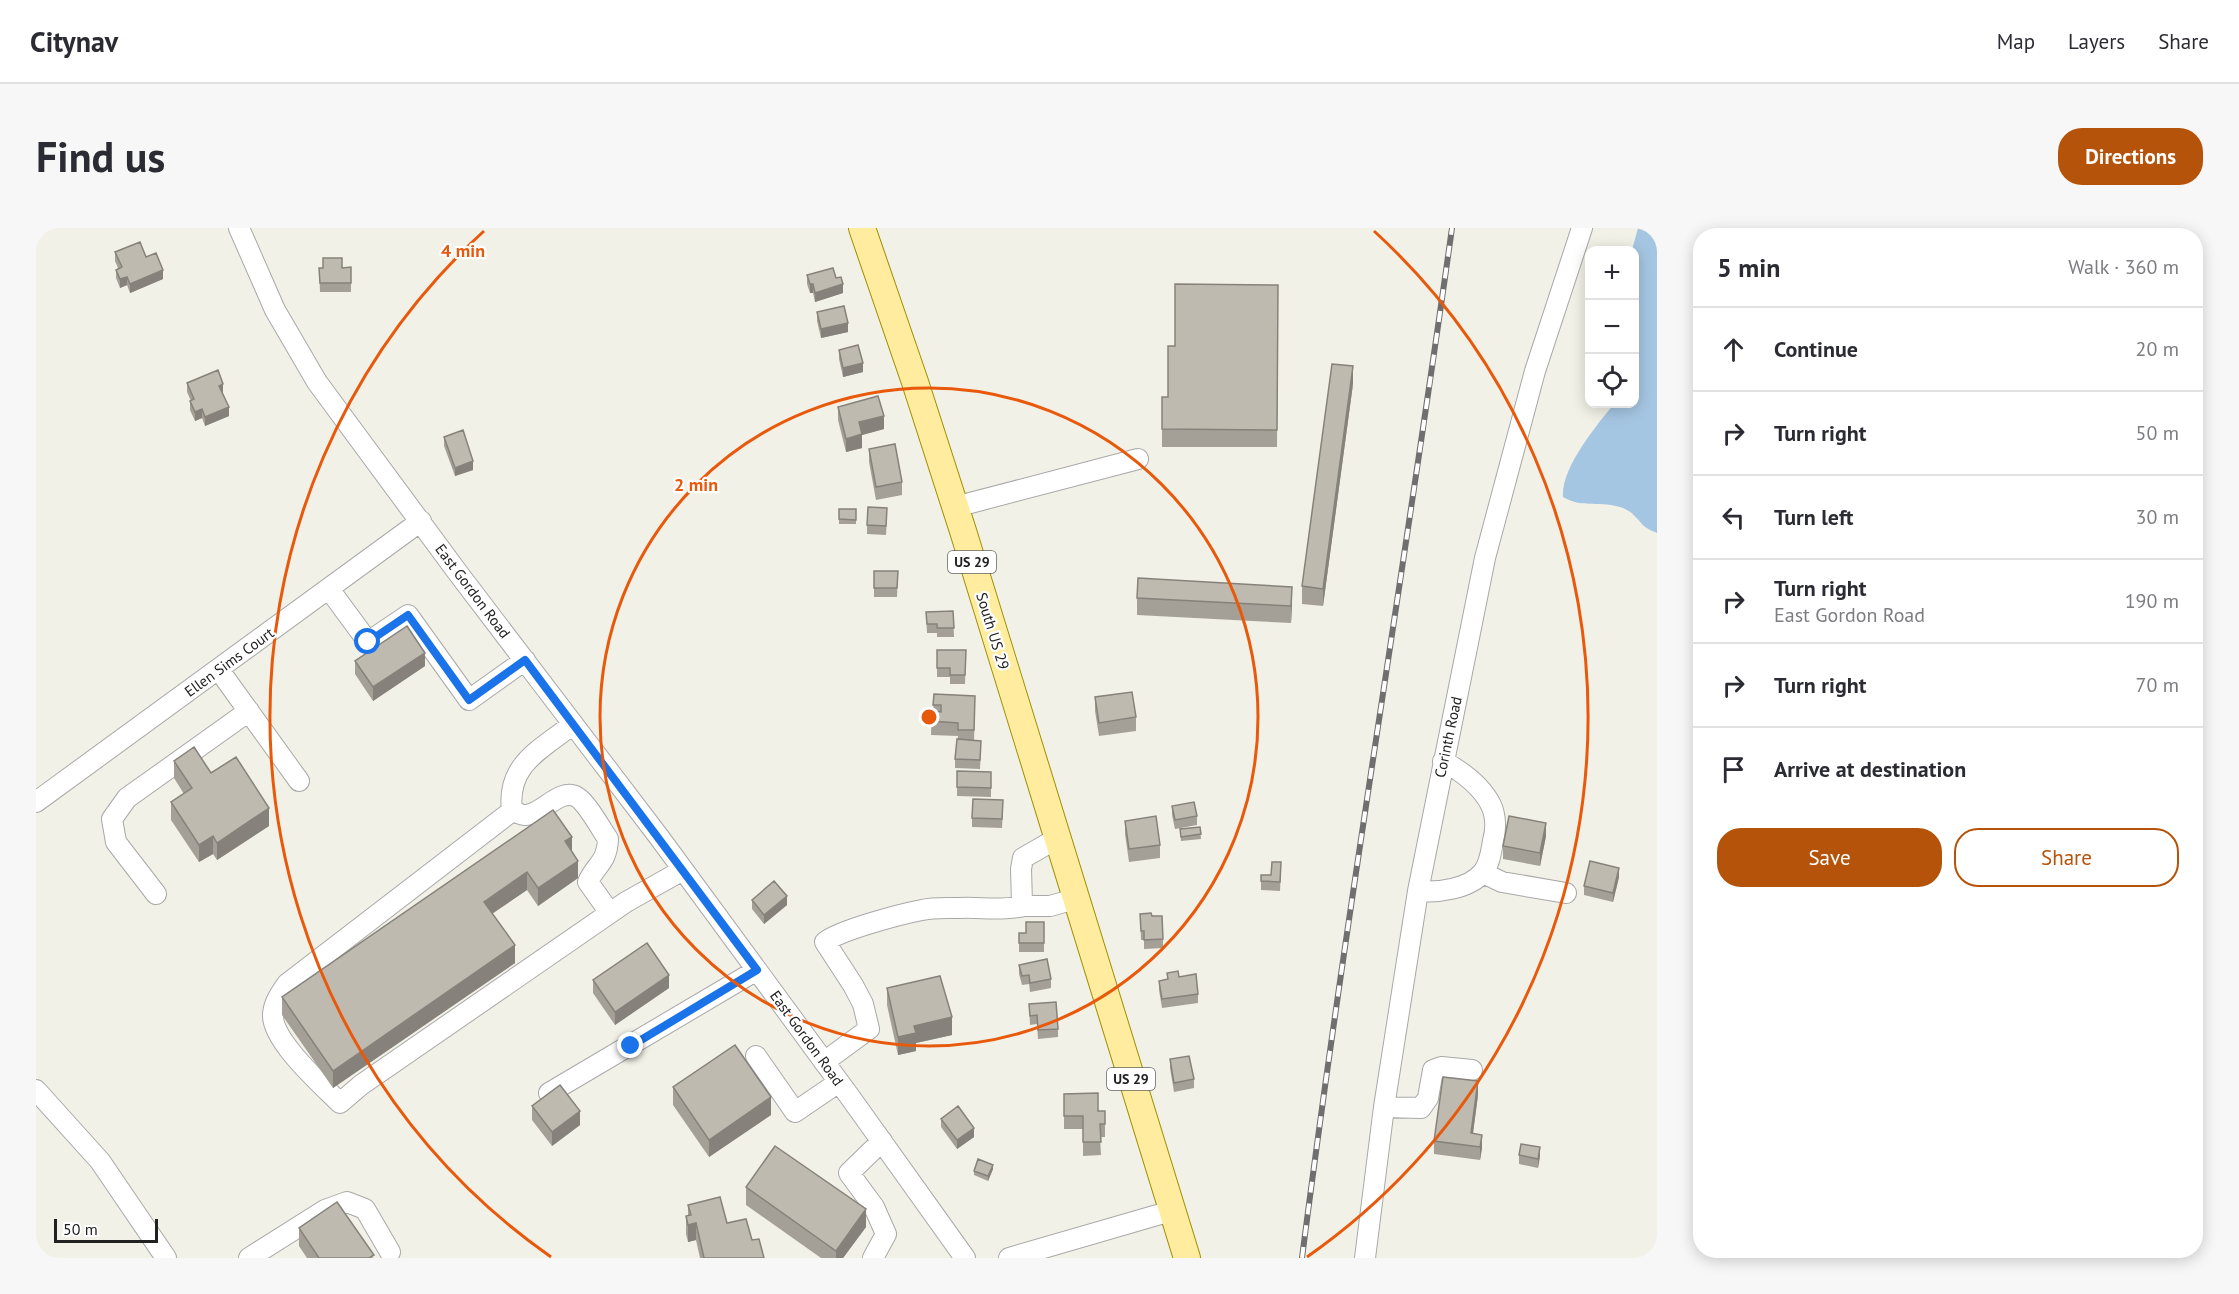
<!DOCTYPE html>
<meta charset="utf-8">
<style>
body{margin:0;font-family:"PT Sans",sans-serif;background:#f7f7f7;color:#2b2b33}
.controls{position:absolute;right:18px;top:18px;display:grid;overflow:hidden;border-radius:12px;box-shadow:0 3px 15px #0003}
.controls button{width:54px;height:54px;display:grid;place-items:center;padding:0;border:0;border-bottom:2px solid #e1e1e2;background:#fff;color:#2b2b33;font:30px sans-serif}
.scale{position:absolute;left:18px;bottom:15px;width:104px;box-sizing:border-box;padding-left:6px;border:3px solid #212121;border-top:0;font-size:16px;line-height:21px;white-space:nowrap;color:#212121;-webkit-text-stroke:4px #fff;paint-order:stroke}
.stop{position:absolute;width:18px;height:18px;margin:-14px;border:4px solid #1a73e8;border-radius:50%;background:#fff}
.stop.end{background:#1a73e8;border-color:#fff;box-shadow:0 2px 6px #0008}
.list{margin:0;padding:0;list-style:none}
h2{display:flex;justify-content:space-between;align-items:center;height:78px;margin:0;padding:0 24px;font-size:26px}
h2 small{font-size:20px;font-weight:400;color:#7c7c81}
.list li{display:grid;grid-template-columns:39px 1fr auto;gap:18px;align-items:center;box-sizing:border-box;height:84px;padding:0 24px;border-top:2px solid #e1e1e2}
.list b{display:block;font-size:22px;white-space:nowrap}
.list p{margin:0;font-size:20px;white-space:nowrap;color:#7c7c81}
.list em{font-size:20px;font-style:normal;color:#7c7c81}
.actions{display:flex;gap:12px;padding:18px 24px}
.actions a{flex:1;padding:14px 0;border:2px solid #b45309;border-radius:24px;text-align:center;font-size:21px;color:#b45309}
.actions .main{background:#b45309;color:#fff}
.icon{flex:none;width:33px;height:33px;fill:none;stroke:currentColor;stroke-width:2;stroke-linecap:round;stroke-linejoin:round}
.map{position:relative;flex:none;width:1621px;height:1030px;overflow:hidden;border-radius:24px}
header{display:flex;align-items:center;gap:36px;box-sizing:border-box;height:84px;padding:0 30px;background:#fff;border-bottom:2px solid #e1e1e2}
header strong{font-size:28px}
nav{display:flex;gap:33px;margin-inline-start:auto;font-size:21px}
.intro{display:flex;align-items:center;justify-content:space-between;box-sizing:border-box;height:144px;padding:0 36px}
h1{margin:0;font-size:42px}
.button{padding:15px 27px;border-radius:24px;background:#b45309;color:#fff;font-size:21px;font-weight:700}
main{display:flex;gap:36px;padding:0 36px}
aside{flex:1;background:#fff;border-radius:24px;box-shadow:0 3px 15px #0003}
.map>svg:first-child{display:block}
.water{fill:#a5c6e2}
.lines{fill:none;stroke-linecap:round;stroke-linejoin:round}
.minor-casing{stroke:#a8a8a8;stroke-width:22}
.major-casing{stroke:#9e8f00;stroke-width:28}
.minor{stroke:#fff;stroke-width:20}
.major{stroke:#ffec9f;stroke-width:26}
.rail-casing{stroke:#6f6f6f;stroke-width:6}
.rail{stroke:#fff;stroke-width:4;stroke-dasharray:11;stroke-linecap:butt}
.wall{fill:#a4a097}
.shaded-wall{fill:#86827b}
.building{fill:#bfbab0;stroke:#86827b;stroke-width:1.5}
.route{stroke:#1a73e8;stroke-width:8}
.ring{fill:none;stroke:#e8590c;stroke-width:3}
.labels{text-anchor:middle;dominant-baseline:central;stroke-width:4.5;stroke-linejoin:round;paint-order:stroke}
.shield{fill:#fff;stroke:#646464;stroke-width:1.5}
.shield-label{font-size:14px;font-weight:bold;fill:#212121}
.street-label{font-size:15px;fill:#212121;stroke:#fff}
.centre{fill:#e8590c;stroke:#fff;stroke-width:3}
.ring-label{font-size:18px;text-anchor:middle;font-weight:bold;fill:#e8590c;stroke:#fff;stroke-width:4.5;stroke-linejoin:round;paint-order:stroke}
</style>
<header>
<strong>Citynav</strong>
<nav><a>Map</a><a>Layers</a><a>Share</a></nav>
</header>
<div class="intro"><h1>Find us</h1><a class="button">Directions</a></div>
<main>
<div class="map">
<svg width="1621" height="1030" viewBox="0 0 1621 1030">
<rect width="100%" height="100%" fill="#f2f1e7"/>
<path class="water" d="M1602,0h19v305c-4,-2 -10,-4 -13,-7 -7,-7 -11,-14 -21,-18 -22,-8 -40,1 -60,-11 -2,-29 33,-71 51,-93h20v-154h-2z"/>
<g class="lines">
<g class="minor-casing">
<path id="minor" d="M203,0l36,82 42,72 141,191 201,264 191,260 115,161
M919,279l183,-48
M293,361l39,53 40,-27 61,85 56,-40
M183,442l80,111
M537,496c-32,26 -67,40 -61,87l-225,173c-6,9 -13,18 -14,30 -2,26 49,71 67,89l21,-18 265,-183 57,-32
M0,574l385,-281
M476,583c4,1 9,4 13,4 17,0 35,-28 52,-18 10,6 24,32 31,42 -1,24 -12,25 -20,43l22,31
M1020,611l-33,19 -2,11 1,34 2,3h26l25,-7
M1447,645l19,9 64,11
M1382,663c19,2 52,-2 65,-19 7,-8 8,-21 10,-31 3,-11 3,-25 -2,-36 -10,-20 -30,-34 -48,-44
M120,666l-40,-52 -4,-23 15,-21 122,-87
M720,828l39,56 44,-30
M788,834l45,-33 -6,-25 -10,-19 -28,-43c15,-12 76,-28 97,-32 12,-3 25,-2 37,-2 23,-1 42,3 65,-2
M0,862l64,71 66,97
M513,865l208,-123
M1348,879l37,1 7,-10 5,-28 8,-3 31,3
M213,1030l76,-48 22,-8 18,7 25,43
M837,1030l13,-24 -12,-27 -25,-34 33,-32
M973,1030l162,-47
M1329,1030l19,-151 34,-216 67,-333 50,-187 47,-143"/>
</g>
<g class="major-casing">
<path id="major" d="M826,0l53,154 48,149 224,727"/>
</g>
<use href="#minor" class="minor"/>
<use href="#major" class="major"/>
<g class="rail-casing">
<path id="rail" d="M1266,1030c44,-344 102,-686 150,-1030"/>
</g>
<use href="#rail" class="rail"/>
</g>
<path class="wall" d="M79,24l31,5 17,22 -33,14 -3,-8 -7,3 -4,-10v-8l2,-2 -3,-7z
M315,39v25h-31l-1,-24z
M771,47l29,3 7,15 -28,9 -2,-9h-3l-3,-9z
M1242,57l-1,162h-115v-50h6l7,-51z
M781,84l31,20 -27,6 -4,-17z
M803,122l24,22 -20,5 -4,-18z
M151,155l36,10 6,23 -24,10 -3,-8 -7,3 -5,-11v-9h1l-4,-9z
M1317,156l-30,222 -21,-2v-18z
M802,179l46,22 -22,6v13l-16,4 -8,-32z
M408,209l29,33 -18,6 -11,-30z
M833,221l33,33v13l-26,5 -7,-38z
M803,281h17v15h-17z
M851,289l-1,18 -19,-1v-9z
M838,343h24l-1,26h-23z
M1101,370l155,6 -1,19 -154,-8z
M917,383l1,26h-17v-4h-10l-1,-21z
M901,422h29l-1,34h-15v-7h-13z
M319,433l70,5 -52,35 -18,-27z
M898,466l41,15 -1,32 7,9 -1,19 -25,-1v-9l3,-23 -27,-1 1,-24h1z
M1059,469l41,20v14l-37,5 -4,-25z
M138,533l37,12 58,53 -52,34 -4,-6 -14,8 -28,-42v-18l13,-8 -10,-16z
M955,544v25l-34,-1v-9z
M1136,578l25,10v9l-22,4 -3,-14z
M967,581l-1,19 -30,-1v-9z
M517,582l19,41 6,27 -40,28 -11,-16 -35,24 23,49 -182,125 -51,-73v-18z
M1089,593l35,24v13l-31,4 -4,-28z
M1164,599l1,12 -20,2 -1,-12z
M1510,608l-6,30 -37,-7v-13z
M1245,643l-1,20 -19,-1v-9l10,-6z
M1583,649l-6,25 -29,-7v-9z
M716,672l35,5 -23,19 -12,-15z
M1104,686l12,2 11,23v9l-19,1v-9h-3z
M1008,694v30h-25v-19h7z
M983,737l32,14v9l-21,4 -1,-8 -7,1 -3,-11z
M1131,745l12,4 19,17v9l-36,5 -3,-18v-9l8,-1z
M557,752l76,8 -54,37 -22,-32z
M851,760l65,47 -36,8v8l-18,4 -11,-50z
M993,776l29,25v8l-20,2 -1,-15 -7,1z
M1134,831l24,20v9l-20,4 -4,-24z
M637,859l98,28 -62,42 -36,-52z
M1028,866l34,17h7v26h-5l1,18 -18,1v-27h-19z
M1442,867l-5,39 9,14 -2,12 -46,-6v-13z
M496,878l48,19 -28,21 -20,-26z
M905,891l33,18 -17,12 -16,-22z
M1483,927l21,1 -2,12 -19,-4z
M957,941l-5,12 -14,-6v-4z
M710,959l120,40 -23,31h-22l-75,-53z
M652,977l39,18 25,17 12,18h-64l-4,-18 -8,2 -2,-8v-18h2z
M263,1000l75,30h-67l-8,-12z"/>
<path class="shaded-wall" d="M127,42v9l-33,14v-9z
M91,49v8l-7,3v-9z
M774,56h3v9h-3z
M807,56v9l-28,9v-9z
M812,95v9l-27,6v-9z
M827,135v9l-20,5v-9z
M1317,138v18l-30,222v-17z
M187,156v9l-4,2v-9z
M193,179v9l-24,10v-9z
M166,181v9l-7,3v-9z
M848,188v13l-22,6v13l-16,4v-13l13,-17z
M437,233v9l-18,6v-8z
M1256,359v17l-1,19v-17z
M389,425v13l-52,35v-14z
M233,580v18l-52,34v-17z
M1510,595v13l-6,30v-13z
M177,608v18l-14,8v-17z
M536,609v17l-7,-13z
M542,633v17l-40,28v-18z
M1583,640v9l-6,25v-9z
M491,644v18l-43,29v-17z
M751,668v9l-23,19v-9z
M479,717v18l-182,125v-17z
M633,747v13l-54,37v-13z
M916,789v18l-36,8v8l-18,4v-18l16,-11z
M1442,853v14l-7,52v-14z
M735,869v18l-62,42v-17z
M544,883v14l-28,21v-14z
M938,900v9l-17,12v-9z
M1446,907v13l-2,12v-13z
M1504,919v9l-2,12v-9z
M957,937v4l-5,12v-5z
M830,981v18l-23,31h-7v-7z
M660,995v17l-8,2v-17z"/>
<path class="building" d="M104,14l6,15 10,-4 7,17 -33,14 -3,-7 -7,2 -4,-9 6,-3 -7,-15z
M287,30h19v10l9,-1v16h-31l-1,-15h4z
M797,40l3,10 5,-1 2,7 -28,9 -2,-9h-3l-3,-9z
M1139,56l103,1 -1,145 -115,-1v-32h6v-51h7z
M808,78l4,17 -27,6 -4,-17z
M822,117l5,18 -20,5 -4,-18z
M1296,136l21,2 -30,223 -21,-3z
M182,142l5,14 -4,2 10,21 -24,10 -3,-8 -7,3 -5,-11 4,-2 -7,-16z
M842,168l6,20 -25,6 3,12 -16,5 -8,-32z
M427,202l10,31 -18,7 -11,-31z
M859,216l7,38 -26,5 -7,-38z
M832,279l19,1 -1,18 -19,-1z
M803,281h17v11l-17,-1z
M838,343h24l-1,17h-23z
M1102,350l154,9 -1,19 -154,-8z
M917,383l1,17h-17v-4h-10l-1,-12z
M371,398l18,27 -52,34 -18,-26z
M901,422h29l-1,25h-15v-7h-13z
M1096,464l4,25 -37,6 -4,-26z
M898,466l41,2 -1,34h-16v-7l-27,-2 1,-10 9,1v-7h-8z
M921,511l24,2 -1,19 -25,-1z
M158,519l17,26 25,-16 33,51 -52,35 -4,-7 -14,9 -28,-43 21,-14 -18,-27z
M921,543l34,1v16l-34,-1z
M937,571l30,1 -1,19 -30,-1z
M1158,574l3,14 -22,4 -3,-14z
M517,582l19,27 -7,4 13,20 -40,27 -11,-16 -43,30 31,43 -182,126 -51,-74z
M1120,588l4,29 -31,4 -4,-28z
M1473,588l37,7 -6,30 -37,-7z
M1164,599l1,7 -20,3 -1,-8z
M1554,633l29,7 -6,25 -29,-7z
M1236,634h9l-1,20 -19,-1v-6h10z
M738,653l13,15 -23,19 -12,-15z
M1115,685l1,3h10l1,23 -19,1v-9h-3l-1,-17z
M990,694h18v21h-25v-10h7z
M611,715l22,32 -54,37 -22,-32z
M1011,731l4,20 -21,4 -1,-8 -7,1 -3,-11z
M1142,743l1,6 17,-3 2,20 -36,5 -3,-18 9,-2 -1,-6z
M904,748l12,41 -38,9 2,7 -18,4 -11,-49z
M1020,774l2,27 -20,1 -1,-15 -7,1 -1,-12z
M699,817l36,52 -62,43 -36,-53z
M1153,828l5,23 -20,4 -4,-24z
M1407,849l35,4 -7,52 11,2 -2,12 -46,-6z
M524,857l20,26 -28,21 -20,-26z
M1062,865v18h7v13h-5l1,18h-18v-26h-19v-22z
M922,878l16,22 -17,12 -16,-21z
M1485,916l19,3 -2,12 -19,-4z
M739,918l91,63 -30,42 -90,-64z
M942,931l15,6 -5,11 -14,-5z
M684,969l7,26 19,-4 6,21 7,-1 5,19h-60l-8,-35 -8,2 -2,-9 5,-1 -3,-10z
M301,974l37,53 -5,3h-50l-20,-30z"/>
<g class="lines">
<path class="route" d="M332,414l40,-27 61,85 56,-40 232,310 -126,76"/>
</g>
<g class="ring">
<circle cx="893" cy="489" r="329"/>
<path d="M515 1029A659 659 0 0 1 448 3M1338 3A659 659 0 0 1 1271 1029"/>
</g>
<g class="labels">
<g class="shield">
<rect x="912" y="323" width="48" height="22" rx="4.5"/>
<rect x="1071" y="840" width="48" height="22" rx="4.5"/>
</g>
<g class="shield-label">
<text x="936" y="334">US 29</text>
<text x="1095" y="851">US 29</text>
</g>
<g class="street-label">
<text transform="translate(437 363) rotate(53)">East Gordon Road</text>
<text transform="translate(957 403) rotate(73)">South US 29</text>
<text transform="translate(193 434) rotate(-36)">Ellen Sims Court</text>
<text transform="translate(1412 509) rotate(-78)">Corinth Road</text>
<text transform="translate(771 810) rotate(54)">East Gordon Road</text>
</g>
</g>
<circle cx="893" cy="489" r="9" class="centre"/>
<g class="ring-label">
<text x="427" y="29">4 min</text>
<text x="660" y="263">2 min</text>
</g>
</svg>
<div class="controls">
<button>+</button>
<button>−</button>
<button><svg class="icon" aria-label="locate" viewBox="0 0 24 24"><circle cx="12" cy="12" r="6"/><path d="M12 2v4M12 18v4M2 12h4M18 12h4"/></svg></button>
</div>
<div class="scale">50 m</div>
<div class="stop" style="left:332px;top:414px"></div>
<div class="stop end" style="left:595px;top:818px"></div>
</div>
<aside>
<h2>5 min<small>Walk · 360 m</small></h2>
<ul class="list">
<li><svg class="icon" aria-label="ahead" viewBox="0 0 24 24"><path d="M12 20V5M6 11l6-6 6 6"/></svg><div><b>Continue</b></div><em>20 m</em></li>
<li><svg class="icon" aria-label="right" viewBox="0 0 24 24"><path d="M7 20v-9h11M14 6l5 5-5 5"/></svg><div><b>Turn right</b></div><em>50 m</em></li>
<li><svg class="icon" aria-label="left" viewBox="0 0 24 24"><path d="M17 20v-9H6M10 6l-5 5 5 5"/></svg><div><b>Turn left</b></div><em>30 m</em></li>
<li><svg class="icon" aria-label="right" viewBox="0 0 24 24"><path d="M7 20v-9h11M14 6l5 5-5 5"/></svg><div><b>Turn right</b><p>East Gordon Road</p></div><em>190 m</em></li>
<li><svg class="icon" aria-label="right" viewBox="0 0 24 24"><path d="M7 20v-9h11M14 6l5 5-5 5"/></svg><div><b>Turn right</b></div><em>70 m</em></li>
<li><svg class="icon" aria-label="arrive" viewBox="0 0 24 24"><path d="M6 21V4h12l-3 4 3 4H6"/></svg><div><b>Arrive at destination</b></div></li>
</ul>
<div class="actions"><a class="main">Save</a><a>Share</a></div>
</aside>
</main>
